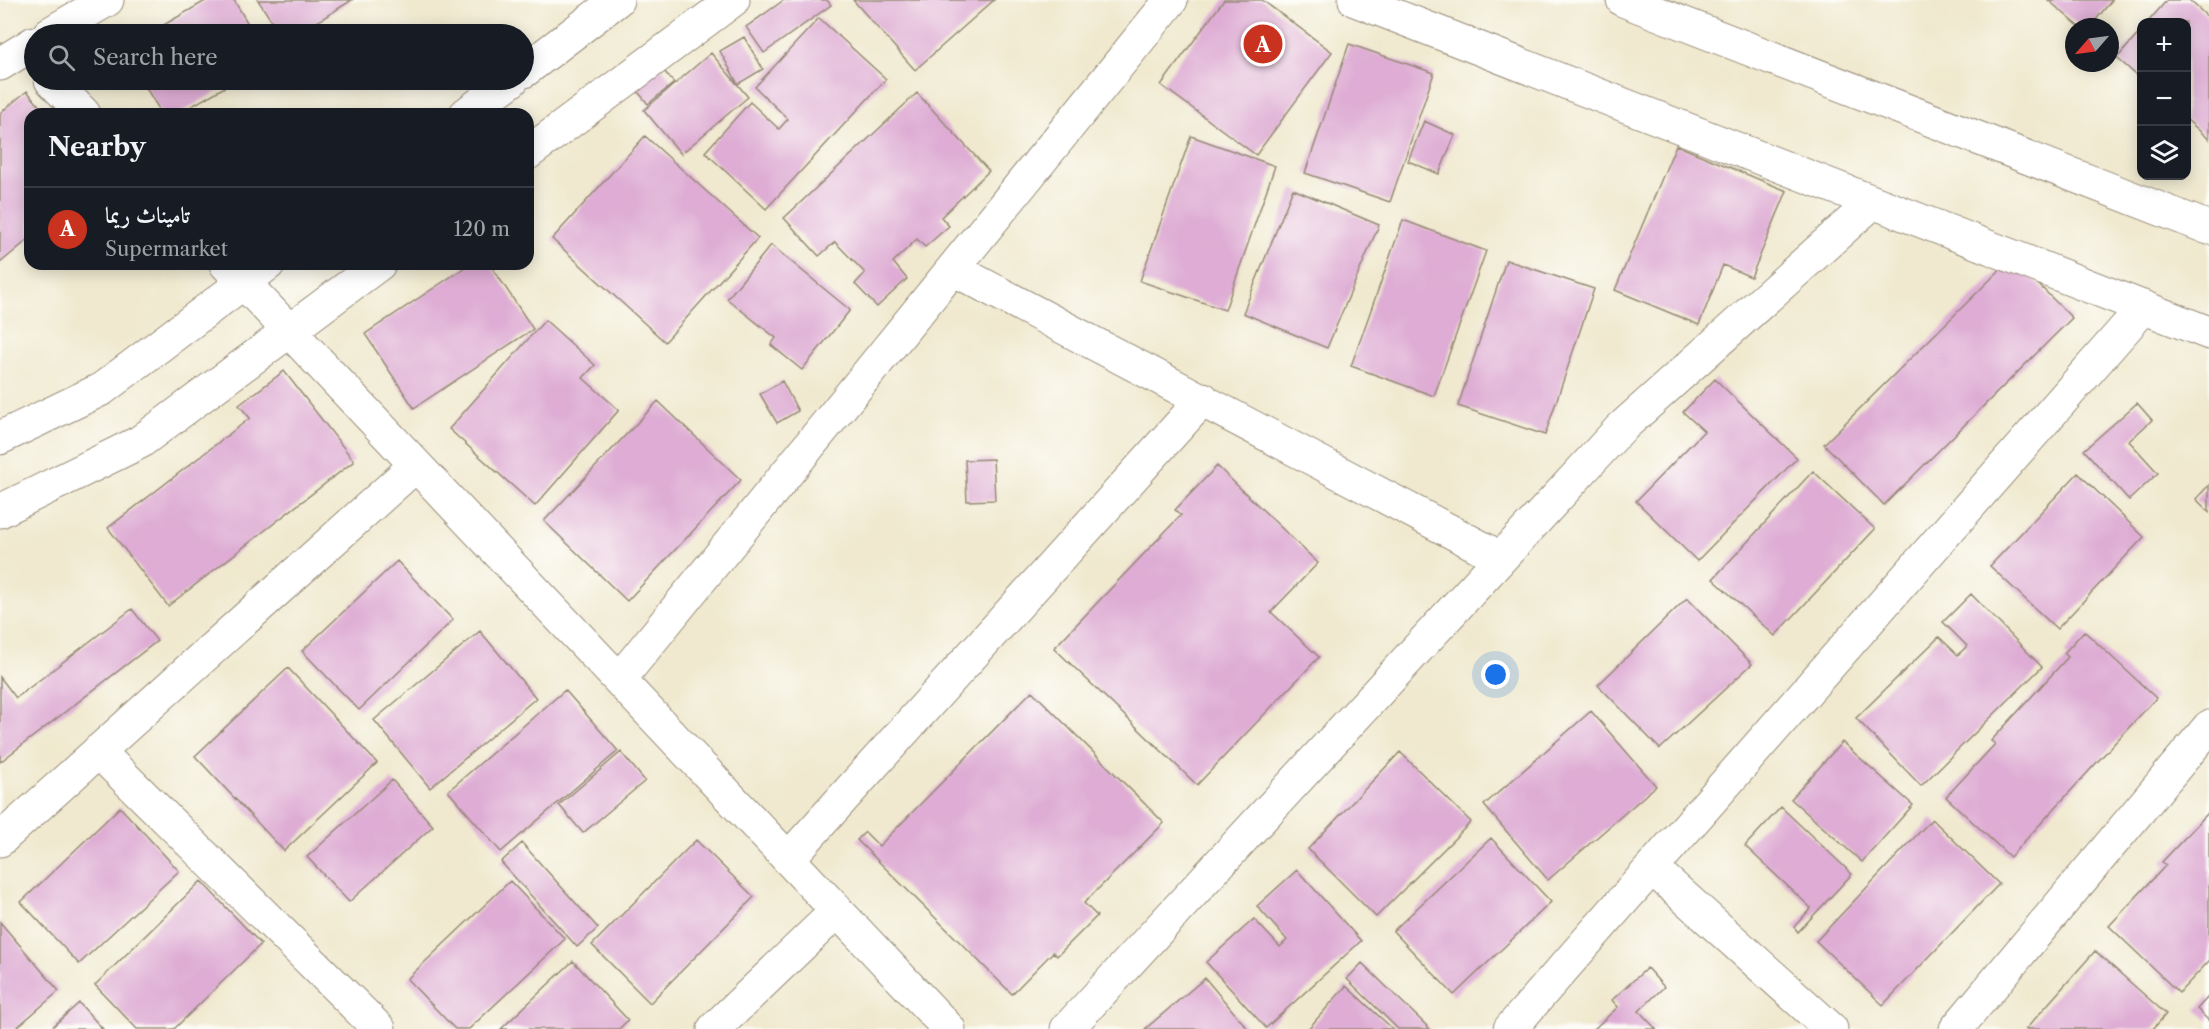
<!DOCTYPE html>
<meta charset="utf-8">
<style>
body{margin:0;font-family:"Libre Caslon Text",Amiri,serif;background:#242831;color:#f1f3f6}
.controls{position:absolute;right:18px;top:18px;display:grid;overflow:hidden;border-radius:12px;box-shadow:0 3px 15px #0003}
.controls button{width:54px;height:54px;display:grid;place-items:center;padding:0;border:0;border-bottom:2px solid #363941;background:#171b24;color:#f1f3f6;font:30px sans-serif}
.compass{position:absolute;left:2065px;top:18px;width:54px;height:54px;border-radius:50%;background:#171b24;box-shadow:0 3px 15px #0003;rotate:242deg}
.you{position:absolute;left:1496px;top:675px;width:21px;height:21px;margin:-15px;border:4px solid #fff;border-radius:50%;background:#1a73e8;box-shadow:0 0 0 9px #1a73e833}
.badge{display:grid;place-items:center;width:39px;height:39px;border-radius:50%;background:#c8321e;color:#fff;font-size:20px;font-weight:700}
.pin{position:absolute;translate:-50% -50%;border:3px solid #fff;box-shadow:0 2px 6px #0006}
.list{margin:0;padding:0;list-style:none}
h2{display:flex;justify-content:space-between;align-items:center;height:78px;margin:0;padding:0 24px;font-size:26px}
h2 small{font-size:20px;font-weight:400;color:#9ea1a6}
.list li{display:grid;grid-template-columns:39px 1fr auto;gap:18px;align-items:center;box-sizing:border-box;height:84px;padding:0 24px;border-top:2px solid #363941}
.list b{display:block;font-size:22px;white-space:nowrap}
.list p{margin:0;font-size:20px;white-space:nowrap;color:#9ea1a6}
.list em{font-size:20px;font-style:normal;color:#9ea1a6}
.icon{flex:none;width:33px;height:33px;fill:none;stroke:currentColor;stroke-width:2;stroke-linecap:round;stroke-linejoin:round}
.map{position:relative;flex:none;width:2209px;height:1029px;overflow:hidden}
.search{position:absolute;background:#171b24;box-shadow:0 3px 15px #0003;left:24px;top:24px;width:510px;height:66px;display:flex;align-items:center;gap:15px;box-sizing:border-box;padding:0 21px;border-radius:33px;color:#9ea1a6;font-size:22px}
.panel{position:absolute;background:#171b24;box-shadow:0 3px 15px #0003;left:24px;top:108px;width:510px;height:162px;border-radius:18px}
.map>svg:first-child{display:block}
.building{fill:#deacd4}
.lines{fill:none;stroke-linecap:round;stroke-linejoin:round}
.minor-casing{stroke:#968a76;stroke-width:35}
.minor{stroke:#fff;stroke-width:33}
</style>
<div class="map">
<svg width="2209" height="1029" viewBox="0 0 2209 1029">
<rect width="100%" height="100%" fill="#fdfcf7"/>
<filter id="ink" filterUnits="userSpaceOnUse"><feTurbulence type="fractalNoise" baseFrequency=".0167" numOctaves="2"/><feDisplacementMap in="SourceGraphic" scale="12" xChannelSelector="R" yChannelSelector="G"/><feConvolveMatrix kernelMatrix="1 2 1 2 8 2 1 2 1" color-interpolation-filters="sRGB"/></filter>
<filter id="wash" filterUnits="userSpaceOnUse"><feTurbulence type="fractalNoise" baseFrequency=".008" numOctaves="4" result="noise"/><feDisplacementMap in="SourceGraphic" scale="24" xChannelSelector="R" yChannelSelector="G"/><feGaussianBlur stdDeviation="1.35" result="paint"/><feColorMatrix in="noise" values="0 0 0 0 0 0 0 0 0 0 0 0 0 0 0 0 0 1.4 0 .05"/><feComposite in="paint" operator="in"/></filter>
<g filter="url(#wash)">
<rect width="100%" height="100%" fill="#f0e9cf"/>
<g id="blocks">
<path class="building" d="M207,0h27l20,34h-106z
M258,0h94l-54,34h-18z
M784,0h43l4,5 -67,48 -18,-26z
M853,0h141l-79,70z
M1224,0h38l70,52 -76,103 -95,-70z
M2048,0h64l-22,27h-10z
M2167,0h22l20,18v121l-23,-20v-97h-38z
M819,18l67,61 -120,130 -61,-57 45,-50 29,27 9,-10 -33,-32z
M2142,30v50l-25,-22z
M744,37l19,32 -25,15 -18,-33z
M1349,44l85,29 -44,129 -85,-29z
M711,53l37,44 -67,57 -37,-44z
M655,60l19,23 -26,21 -18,-22z
M141,80h96l-59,34h-16z
M27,91l19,23h-16v124l-30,25v-150z
M917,93l72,78 -48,46 8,9 -24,21 -8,-8 -24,23 14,17 -30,28 -22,-23 10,-11 -30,-31 -16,14 -35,-38z
M1424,121l31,14 -16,39 -31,-13z
M645,136l113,102 -93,104 -113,-103z
M1191,136l84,30 -50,144 -85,-29z
M1676,145l111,46 -36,86 -28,-12 -24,60 -84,-35z
M1293,189l86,36 -52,123 -84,-35z
M1403,220l83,31 -52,145 -83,-30z
M771,245l79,65 -48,60 -31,-25 5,-7 -49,-39z
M2012,258l60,60 -188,187 -60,-61z
M1506,260l88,29 -49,146 -87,-29z
M470,264h20l43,65 -119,79 -49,-74z
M545,320l50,45 -12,13 36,32 -84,96 -86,-77z
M284,371l70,90 -186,145 -60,-78 142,-110 -11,-13z
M1715,379l82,79 -100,103 -61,-60 68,-70 -21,-19z
M782,381l16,30 -21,12 -17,-29z
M658,401l83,79 -114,121 -83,-80z
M2137,403l15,17 -23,21 29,32 -29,27 -45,-50z
M993,459l2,41 -28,1 -2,-41z
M1217,466l101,97 -47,49 48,45 -122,128 -143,-137 127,-133 -6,-5z
M1813,471l62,58 -100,107 -62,-57z
M2078,473l66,64 -87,92 -67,-63z
M2209,485v27l-13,-13z
M397,561l56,59 -94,90 -57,-59z
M1971,594l71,73 -121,119 -65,-68 83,-81 19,18 9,-9 -24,-24z
M1687,598l65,66 -92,85 -62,-64z
M132,609l25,32 -157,121v-85l16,21z
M480,631l56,67 -106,90 -56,-68z
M2084,631l72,67 -146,159 -64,-60 49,-53 -4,-3 77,-84 -4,-4z
M288,668l89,95 -93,88 -89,-95z
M565,690l53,61 -117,101 -53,-61z
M1032,691l132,132 -80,80 13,13 -40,40 -4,-4 -41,42 -155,-154 8,-8 14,14z
M1591,711l65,75 -108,94 -64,-75z
M1842,742l71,63 -51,57 -71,-63z
M621,752l24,29 -62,52 -24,-28z
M1400,752l71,70 -95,95 -68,-68z
M392,780l41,46 -84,76 -42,-45z
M120,807l59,64 -100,93 -58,-62z
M1781,807l71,67 -54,58 -4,-5 17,-19 -66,-62z
M2209,812v149l-30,32 -70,-67 57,-61 -4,-3z
M1932,819l67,65 -116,121 -67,-64z
M1491,838l60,64 -97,93 -61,-64z
M696,840l58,57 -104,106 -58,-58z
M522,843l76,85 -21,19 -76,-85z
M1297,870l64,71 -95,87 -60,-66 48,-43 26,28 7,-7 -30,-34z
M201,881l60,63 -87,85h-37l-42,-44z
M510,881l55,58 -96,90h-14l-48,-50z
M0,922l59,69 -44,38h-15z
M2095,951l71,63 -13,15h-127z
M573,961l55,59 -9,9h-118z
M1362,963l68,66h-32l-51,-50z
M1647,968l17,19 -25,24 17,18h-62l24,-22 -6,-7z
M1205,978l43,51h-103z
M1346,986l47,43h-85z
M2209,996v25l-12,-12z
M79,1003l24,26h-53z"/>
</g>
</g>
<g filter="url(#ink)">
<use href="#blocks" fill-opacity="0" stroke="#968a76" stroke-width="1.5"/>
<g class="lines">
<g class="minor-casing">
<path id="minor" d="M1355,0l854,333
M1623,0l586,228
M49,34l58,-34
M0,64l34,-21
M524,71l93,-71
M51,80l33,34
M466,114l46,-34
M528,153l205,-153
M226,264l723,765
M953,269l548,289
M0,438l102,-49 166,-125
M0,511l140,-69 239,-178
M619,680l552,-680
M98,751l281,278
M0,840l416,-375
M788,859l415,-460
M1652,868l179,161
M714,1029l123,-118
M1067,1029l553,-600 253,-227
M1510,1029l634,-722
M1956,1029l253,-302"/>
</g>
<use href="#minor" class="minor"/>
</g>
</g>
</svg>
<div class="controls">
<button>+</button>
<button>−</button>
<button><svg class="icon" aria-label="layers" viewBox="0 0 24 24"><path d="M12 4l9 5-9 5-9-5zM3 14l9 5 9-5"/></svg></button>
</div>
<svg class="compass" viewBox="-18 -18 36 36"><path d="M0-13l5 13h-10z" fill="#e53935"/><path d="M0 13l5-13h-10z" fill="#9ea1a6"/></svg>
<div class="you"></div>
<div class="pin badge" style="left:1263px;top:44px">A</div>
<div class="search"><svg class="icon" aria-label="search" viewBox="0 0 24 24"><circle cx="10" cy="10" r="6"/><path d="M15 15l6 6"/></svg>Search here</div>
<section class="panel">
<h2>Nearby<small></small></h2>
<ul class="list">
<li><span class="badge">A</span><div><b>تاميناث ريما</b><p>Supermarket</p></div><em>120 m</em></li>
</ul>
</section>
</div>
